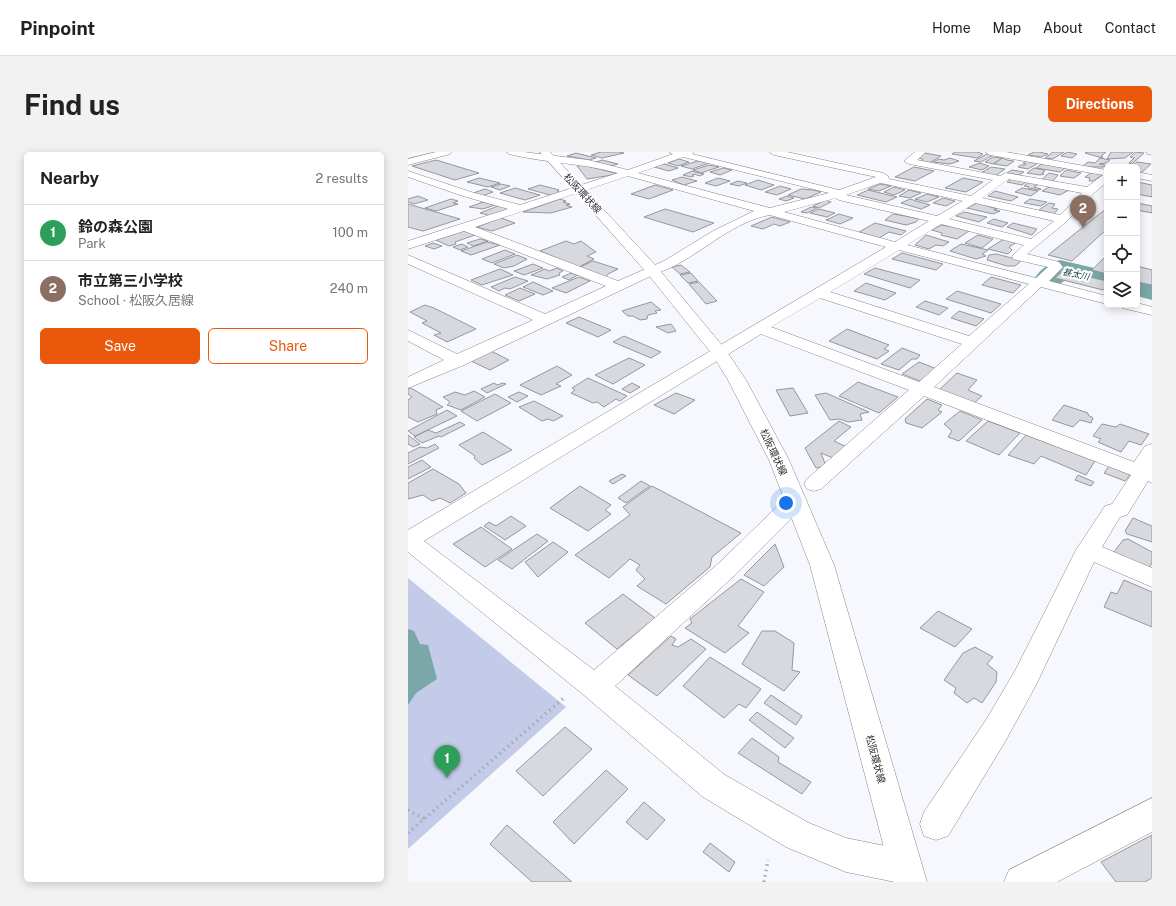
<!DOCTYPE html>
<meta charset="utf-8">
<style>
body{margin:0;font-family:"Public Sans","Noto Sans JP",sans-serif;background:#f2f2f2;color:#222}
.controls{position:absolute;right:12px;top:12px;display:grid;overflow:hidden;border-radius:6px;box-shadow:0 2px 10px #0003}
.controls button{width:36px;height:36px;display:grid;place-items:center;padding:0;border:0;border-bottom:1px solid #e0e0e0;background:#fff;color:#222;font:20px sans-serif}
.you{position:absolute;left:378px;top:351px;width:14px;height:14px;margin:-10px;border:3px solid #fff;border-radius:50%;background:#1a73e8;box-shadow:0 0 0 6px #1a73e833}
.badge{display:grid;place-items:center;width:26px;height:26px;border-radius:50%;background:#ea580c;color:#fff;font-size:13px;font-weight:700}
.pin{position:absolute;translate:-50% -33px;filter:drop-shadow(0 1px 2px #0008)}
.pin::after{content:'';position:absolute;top:21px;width:14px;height:12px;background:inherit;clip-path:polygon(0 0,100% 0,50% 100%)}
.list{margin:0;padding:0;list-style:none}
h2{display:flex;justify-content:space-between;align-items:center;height:52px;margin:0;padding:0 16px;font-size:17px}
h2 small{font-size:13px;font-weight:400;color:#767676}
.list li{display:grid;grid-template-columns:26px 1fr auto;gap:12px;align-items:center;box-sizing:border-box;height:56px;padding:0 16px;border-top:1px solid #e0e0e0}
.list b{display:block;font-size:15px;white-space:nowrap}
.list p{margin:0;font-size:13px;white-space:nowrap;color:#767676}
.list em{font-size:13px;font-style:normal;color:#767676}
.actions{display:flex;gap:8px;padding:12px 16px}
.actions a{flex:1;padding:9px 0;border:1px solid #ea580c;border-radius:6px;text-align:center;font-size:14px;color:#ea580c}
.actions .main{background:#ea580c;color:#fff}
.icon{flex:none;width:22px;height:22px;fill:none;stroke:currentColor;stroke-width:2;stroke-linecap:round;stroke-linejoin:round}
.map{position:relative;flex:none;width:744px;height:730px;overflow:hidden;border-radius:6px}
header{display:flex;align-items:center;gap:24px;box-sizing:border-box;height:56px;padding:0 20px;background:#fff;border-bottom:1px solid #e0e0e0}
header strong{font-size:19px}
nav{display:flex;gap:22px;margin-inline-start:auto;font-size:14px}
.intro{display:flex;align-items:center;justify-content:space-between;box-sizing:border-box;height:96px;padding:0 24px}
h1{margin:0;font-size:28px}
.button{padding:10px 18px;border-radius:6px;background:#ea580c;color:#fff;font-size:14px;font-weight:700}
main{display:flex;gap:24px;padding:0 24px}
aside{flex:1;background:#fff;border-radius:6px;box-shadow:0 2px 10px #0003}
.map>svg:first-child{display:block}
.green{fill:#c4cbe8}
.water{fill:#7aa7a8}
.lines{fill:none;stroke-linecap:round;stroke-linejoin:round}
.river{fill:#7aa7a8;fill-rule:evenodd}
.building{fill:#d8d9de;stroke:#96979c}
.minor-casing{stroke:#85868b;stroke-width:1}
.major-casing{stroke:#85868b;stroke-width:1}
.path{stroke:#a8aaad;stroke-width:3.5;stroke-dasharray:1.5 4;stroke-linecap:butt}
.minor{fill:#fff;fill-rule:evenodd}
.major{fill:#fff;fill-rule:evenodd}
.labels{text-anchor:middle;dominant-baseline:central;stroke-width:4;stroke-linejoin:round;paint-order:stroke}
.far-water-label{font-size:9px;font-style:italic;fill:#0e3a3b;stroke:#fff}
.street-label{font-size:10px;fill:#2e2f31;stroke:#fff}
</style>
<header>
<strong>Pinpoint</strong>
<nav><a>Home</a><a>Map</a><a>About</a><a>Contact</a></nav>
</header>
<div class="intro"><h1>Find us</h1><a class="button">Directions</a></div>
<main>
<aside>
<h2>Nearby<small>2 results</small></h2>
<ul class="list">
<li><span class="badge" style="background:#2e9e5b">1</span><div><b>鈴の森公園</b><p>Park</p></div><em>100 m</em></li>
<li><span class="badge" style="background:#8d6e63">2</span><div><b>市立第三小学校</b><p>School · 松阪久居線</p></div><em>240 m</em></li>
</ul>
<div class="actions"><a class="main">Save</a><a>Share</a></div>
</aside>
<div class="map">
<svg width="744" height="730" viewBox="0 0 744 730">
<rect width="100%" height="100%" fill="#f6f8fd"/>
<path class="green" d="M0,426l158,129 -158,142z"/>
<path class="water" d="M0,477l6,2 6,13 8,1 9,34 -21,14 -8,12z"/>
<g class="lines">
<path class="river" d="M652,108l47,11v18l-41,-10c-10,10 -15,11 -28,7l-5,-6c7,-10 15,-17 27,-20z
M729,126l15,4v18l-15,-4z"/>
</g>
<path class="building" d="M193,0h18l5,1 -22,5 -11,-3z
M547,0h22l6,2 -6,4 -25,-4z
M626,0h5l9,2 -7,3 -13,-2z
M645,0h11l-11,7 -8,-1z
M659,0l10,2 -5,4 -11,-2z
M680,0h18l-5,4 2,1 -1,1 -17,-5z
M703,0h22l-8,6 -18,1z
M727,0l9,1 -12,11 -3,-1 5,-5 -4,-1z
M168,1l20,5 -7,2 -22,-4z
M517,1l16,3 -12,7 -7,-2 1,-2 -6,-1z
M581,1l6,1 -14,8 -7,-1z
M585,5l9,1 -9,6 -8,-2z
M542,6l9,3 -9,3 -17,-2 6,-3 5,1z
M594,6l5,2 7,1 -7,5 -13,-2z
M692,6l10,2 -4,3 -7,1 6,1 -1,2h-22l6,-5 7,1z
M271,7l10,3 -11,4 -10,-3z
M28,8l43,13 -24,7 -43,-14z
M194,8l16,4 -8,2 -14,-4z
M620,8l12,2 -12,7 -10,-2 3,-2h4l1,-1 -3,-1z
M290,9l11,2 -17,6 -11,-3z
M729,10l14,2 -10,9h-4v-6h-6z
M572,11l9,3 -7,4 -13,-3z
M635,11l24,4 -7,5 -24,-4z
M255,12l5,1 10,3 -9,3 -15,-4z
M176,13l34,9 -31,5 -10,-13z
M301,13l10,2 -18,6 -8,-3z
M506,15l20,4 -19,10 -20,-4z
M583,15l14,2 -10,7 -14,-3z
M315,16l9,2 -12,5 -10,-3z
M626,16l10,2 1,1 -3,2 2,1 -4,1 -13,-2z
M604,18l12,2 -5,3 -12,-2z
M658,18l15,3 -7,5 -14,-2z
M284,19l12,3 -4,2 -6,-2 -2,1 2,1 -3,1 -8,-2z
M684,20l12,2 -11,7h-4l1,-3 -5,-1z
M641,21l9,2 -7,8 -11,-2z
M274,25l15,4 -13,4 -12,-5z
M71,26l21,5 -12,4 -21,-5z
M310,26l12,3 -14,5 -11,-3z
M555,26l20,4 -17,10 -21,-4z
M604,27l15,2 -5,4 -15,-3z
M350,28l16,5 -13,5 -16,-5z
M330,29l9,2 -8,3 -9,-2z
M621,30l10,2 -5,3 7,2 -2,1 -11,-2 1,-1 -5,-1z
M729,30l15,3v12l-15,-3z
M93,32l9,2 -10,4 -9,-3z
M472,32l11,2 -12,5 -11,-2z
M132,33l19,5 -2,1 4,2 -11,2 -22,-6z
M247,33l18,5 -24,9 -18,-5z
M372,34l11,3 -14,6 -12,-3z
M643,34l22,4 -6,1 -7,4 -18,-4z
M486,35l11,3 -11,5 -10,-3z
M107,36l25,7 -15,5 -25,-7z
M614,36l16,3 -7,5 -16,-4z
M77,37l8,3 -11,4 -9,-3z
M393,37l12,1 8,2 -16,7 -17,-4z
M460,38l29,7 -11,5 -29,-7z
M501,38l12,3 -11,5 -11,-2z
M587,39l23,6 -7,4 -23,-5z
M519,42l12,3 -12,5 -12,-3z
M10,44l10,4 -14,4 -6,-2v-3z
M379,44l7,2 -8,3 -7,-2z
M535,46l12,3 -9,5 -13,-3z
M43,47l7,2 -5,2 5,1 -22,7 -11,-3z
M152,47l6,2 -3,1 7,2 -4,1 6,2 -21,6 -28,-1z
M502,47l20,6 -9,4 -20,-6z
M622,47l17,3 -6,4 -17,-3z
M417,48l6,2 -12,6 -6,-2z
M75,50l12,3 -12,4 -14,-2z
M569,51l20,6 -3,1 6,1 -7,3 -26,-6z
M641,51l6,1 -3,4 6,1 -4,5 -15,-4z
M729,51l15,3v7l-15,-3z
M0,52l52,15 -37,12 -15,-4z
M90,54l13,3 -20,7 -11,-3z
M403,55l6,1 -10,5 -6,-1z
M699,56v21l-35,32 -24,-6z
M257,57l49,14 -21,9 -49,-15z
M411,57l16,4 -8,4 -17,-4z
M556,60l23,5 -8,5 -23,-6z
M431,62l14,4 -13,6 -14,-4z
M485,62l12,2 14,3 -3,3 -10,3 -21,-5z
M364,65l18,5 -10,4 -6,-2 -11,5 -12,-3z
M93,66l14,5 -23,8 -15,-4z
M586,67l14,4 -6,4 -15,-4z
M467,71l31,8 -5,4 -12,-3 -10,6 -20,-6z
M605,71l24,6 -5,6 -25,-8z
M533,73l12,2 16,4 -12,8 -16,-4 1,-2 -10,-3z
M56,79l11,4 -20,7 1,2 -7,2 -13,-6z
M518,83l23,7 -6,4 -7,-1 -7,4 -14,-4z
M570,83l15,4 -11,9 -17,-5z
M72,87l8,2 -15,5 -6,-3z
M596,87l13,3 -8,5 3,3 -4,4 -20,-5z
M158,89l8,3 7,-3 15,11 -9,4 7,3 -15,8 -39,-16z
M79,90l13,3 -29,10 -10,-4z
M25,91l9,3 -8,3 -9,-3z
M54,92l6,3 -8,3 -7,-3z
M553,92l27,6 -6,4 4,2 -10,3 -26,-8z
M97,98l10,4 -23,9 -10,-4z
M494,101l41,11 -7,6 -44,-11z
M588,102l24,6v2l-5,4h-8l-20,-6 2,-5z
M109,103l10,4 -13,7 -10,2 -10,-4z
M696,106l3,1v15l-15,-4z
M185,109l25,8 -10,5 -2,3 -26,-10z
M125,112l10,4 -19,7 -10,-4z
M273,113l9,7 -10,2 -8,-7z
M729,114l15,4v15l-15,-3z
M149,116l6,3 -4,2 1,2 -13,4 -16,-4 14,-6 4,2z
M467,116l45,12 -10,8 -46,-14z
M92,117l13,6 -31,10 -11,-5z
M655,119l44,10v5l-4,4 -48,-12z
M163,121l7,2 -9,5 -7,-3z
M283,121l7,8 -10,2 -8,-8z
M107,125l13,4 -18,8 -5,-1 -6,3 -8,-4z
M171,125l11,4 -24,12 -14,-5z
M583,125l30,8 -8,8 -31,-8z
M125,130l20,9 -10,4 -20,-8z
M291,130l18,19 -11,3 -17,-20z
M458,131l30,10 -11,7 -31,-9z
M112,136l15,6 -16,7 -14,-6z
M549,139l44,13 -10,9 -45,-14z
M517,149l23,7 -9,7 -23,-8z
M243,150l10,8 -6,1 2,2 -9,2 -1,4 -7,1 -7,-4h-5l-6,-5z
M17,153l9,3 42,21 -29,13 -13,-7 7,-2 -19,-10 5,-2 -17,-9z
M551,159l25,8 -8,7 -25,-8z
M171,165l32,13 -13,7 -32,-14z
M263,172l5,7 -8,2 -12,-6z
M439,177l42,16 -5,4 5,2 -12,8 -48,-18z
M216,184l37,16 -10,6 -38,-16z
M494,196l18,7 -3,4h-5l-13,11 -18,-6z
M81,198l20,10 -19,10 -21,-10z
M221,206l16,7 -32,19 -18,-9z
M511,210l18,7 -17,12 -18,-7z
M149,214l15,9 -16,9 5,2 -20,9 -21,-10z
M549,221l20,7 -9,10 14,6 -8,7 -35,-13z
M180,226l39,18 -7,5 -4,-2 -12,8 -7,-5 -4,1 -22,-10 4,-3 -3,-2z
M450,230l40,15 -19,16 -40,-17z
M86,231l3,2 6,-2 3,1 -19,9 -6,-4z
M224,231l8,4 -10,6 -8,-4z
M3,236l32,19 -7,3 1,4 -19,8 -10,-5v-17l4,-3 -4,-3v-5z
M385,236l15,25 -18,3 -14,-26z
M66,239l11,6 -24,13 -14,-5 3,-3 -7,-5 12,-5 10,3z
M111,240l9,4 -11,6 -9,-5z
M268,241l19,7 -21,14 -20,-9z
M418,241l43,19 -9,2 2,6 -14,2 -8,-3 -10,1 -15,-25z
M87,242l16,9 -34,18 -16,-10z
M519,247l15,6 -4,5 4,2 -20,16 -16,-5 -1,-4z
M126,249l29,15 -10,5 -5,-2 -6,2 -23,-14z
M656,253l24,8v2l5,3 -2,5 -11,-3 -7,7 -21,-7z
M39,258l10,6 -42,20 -7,-5z
M552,259l22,9 -23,21 -11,-4 4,-6 -8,-7z
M431,269l12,6 -17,14 13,6 -14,11 -12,-5 5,13 -10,2 -11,-20z
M580,269l32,12 -21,22 -33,-14z
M52,270l5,3 -24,12 -2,-1 -17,7 -8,-6 14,-7 8,3z
M694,272l14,3 4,-3 29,10 -8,11 -12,-4 -8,11 -23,-10 3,-3 -8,-3z
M75,280l29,18 -30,15 -8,-7 1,-2 -16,-11z
M0,283l12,9 -7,3 -5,-3z
M618,283l69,26 -9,14 -45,-19 -7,8 -26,-9z
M27,292l4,4 -31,16v-11l12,-6 7,1z
M14,308l9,7 -23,12v-12z
M701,314l21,9 -5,6 -21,-8z
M25,317l26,15 7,9 -16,10 -10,-5 -8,3 -9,-6 -15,4v-16z
M214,322l4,2 -13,8 -4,-3z
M670,323l16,7 -3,4 -16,-6z
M233,329l9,5 -24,17 -8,-5z
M172,334l31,19 -6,5 6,4 -23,17 -38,-23z
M244,334l89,47 -29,24 -2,10 -44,37 -29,-18 8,-7 -9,-9 4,-5 -10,-6 -21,19 -34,-23 55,-40 -7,-8z
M103,364l15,10 -21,14 -21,-14 5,-4 7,4z
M725,366l19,8v16l-25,-8 -2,-3z
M73,375l31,22 -27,18 -32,-23z
M129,382l11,7 -36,28 -14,-9z
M720,387l24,13v11l-3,5 -35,-16 9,-12z
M145,390l15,10 -30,25 -13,-15z
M367,392l9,23 -20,19 -20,-11z
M333,427l23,13 -26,34 11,7 -24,20 -40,-25 7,-5 -2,-4z
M716,428l28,12v35l-48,-20 7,-15 6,2z
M215,442l32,24 -38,31 -32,-26z
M530,459l34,18 -17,18 -35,-19z
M354,479h13l19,12 -2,27 8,2 -16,19 -42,-27z
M263,484l5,3 -4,6 6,2 13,-8 15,10 -49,47 -29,-21z
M567,495l18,10 -6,7 10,8 -1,10 -14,21 -8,-5 -7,5 -13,-10 2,-5 -12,-8 19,-27z
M302,505l51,32 -15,19 -7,-4 -15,14 -41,-32z
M363,543l31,21 -6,9 -32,-22z
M349,560l37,26 -9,10 -36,-28z
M157,575l27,22 -49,47 -27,-25z
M344,586l27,19 -1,5 33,20 -9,12 -64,-41z
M198,618l22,19 -54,55 -21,-22z
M236,650l21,18 -18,20 -21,-18z
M99,673l65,57h-40l-42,-38z
M744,683v43l-7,4h-29l-15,-20z
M302,691l25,19 -6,10 -26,-20z"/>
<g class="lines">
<g class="minor-casing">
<path id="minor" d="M99,0h17l64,8 40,10 45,-16 -4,-2h25l-2,2 147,36 37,-13 -102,-22 -5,-3h18l96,21 5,3 1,3 82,17 22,-16 -84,-16 -5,-3 11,-9h11l-9,8 83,16 6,-3 81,14 16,-12 -113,-20 -5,-3h21l101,18v12l-13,11 -27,28 -40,33 32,8 4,5 -14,14 58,15v8l-66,-17 -107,100 200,75 11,-16 7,-2v39l-4,-2 -21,34 -7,2 -18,30 50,21v19l-58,-25 -58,123 -30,55 -58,96 -12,4 -12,-4 -4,-12 4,-12 62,-92 30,-51 60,-119 29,-44 7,-2 19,-29 -207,-79 -103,93 -7,2 -7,-2 -3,-5 3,-5 102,-89 -148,-56 -337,207 170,129 125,-107 69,-67 8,-2 8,2 3,5 -3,5 -69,69 -120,111 110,89 84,48 37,15 59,12 12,5 5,12 -5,12 -7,3h-15l-49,-10 -60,-25 -83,-50 -118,-101 -177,-144v-22l478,-283 -116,-32c-35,6 -65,35 -96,51 -5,3 -12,5 -17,7l-193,92 -56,23v-11l36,-17 -36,-19v-11l49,24 76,-34 -125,-56v-9l137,59 61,-28 -142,-55 -56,18v-8l100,-32 -45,-13 -55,-19v-6l63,21 49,13 98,-32c-36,-10 -73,-10 -109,-19zM275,5l146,36 -59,15 -132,-35zM220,24l126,35 -41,20 -49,30 -46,20 -143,-54zM600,27l74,14 -22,22 -78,-17zM472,31h1l82,18 -26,15 -91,-21zM428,46l3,2 90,21 -34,21 -111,-30zM567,51l79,18 -23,18 -82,-20zM533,72l83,21 -12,11 1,3 35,8 -12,11 -129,-33zM491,98l130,34 -60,52 -139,-44zM412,146l142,46 -43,38 -148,-55z
M729,20l15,3v6l-15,-3z
M729,151l15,4v8l-30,-7 -2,-3h17z
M744,646v34l-95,50h-53l5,-12z"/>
</g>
<g class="major-casing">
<path id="major" d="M28,0h16l-2,2 -42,11v-6z
M132,0h10l107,115 68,82 21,31 43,80 45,105 93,317h-34l-83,-317 -41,-105 -41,-80 -16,-26 -65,-81z
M738,0h6v3l-4,-1z"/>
</g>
<path class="path" d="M0,658l16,9
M0,681l157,-136
M356,730l4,-22"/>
<use href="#minor" class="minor"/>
<use href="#major" class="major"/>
</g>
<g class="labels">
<g class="far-water-label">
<text transform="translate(668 122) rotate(11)">甚太川</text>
</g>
<g class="street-label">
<text transform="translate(175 41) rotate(47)">松阪環状線</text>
<text transform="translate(366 300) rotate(65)">松阪環状線</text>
<text transform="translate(468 607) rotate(75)">松阪環状線</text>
</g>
</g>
</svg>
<div class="controls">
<button>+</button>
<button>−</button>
<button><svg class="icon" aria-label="locate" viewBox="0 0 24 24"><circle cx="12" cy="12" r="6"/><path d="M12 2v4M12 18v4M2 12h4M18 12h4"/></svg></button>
<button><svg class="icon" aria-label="layers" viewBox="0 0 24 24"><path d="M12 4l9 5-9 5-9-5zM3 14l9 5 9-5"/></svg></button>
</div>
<div class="you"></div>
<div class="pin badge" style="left:39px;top:626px;background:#2e9e5b">1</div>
<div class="pin badge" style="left:675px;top:76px;background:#8d6e63">2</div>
</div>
</main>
